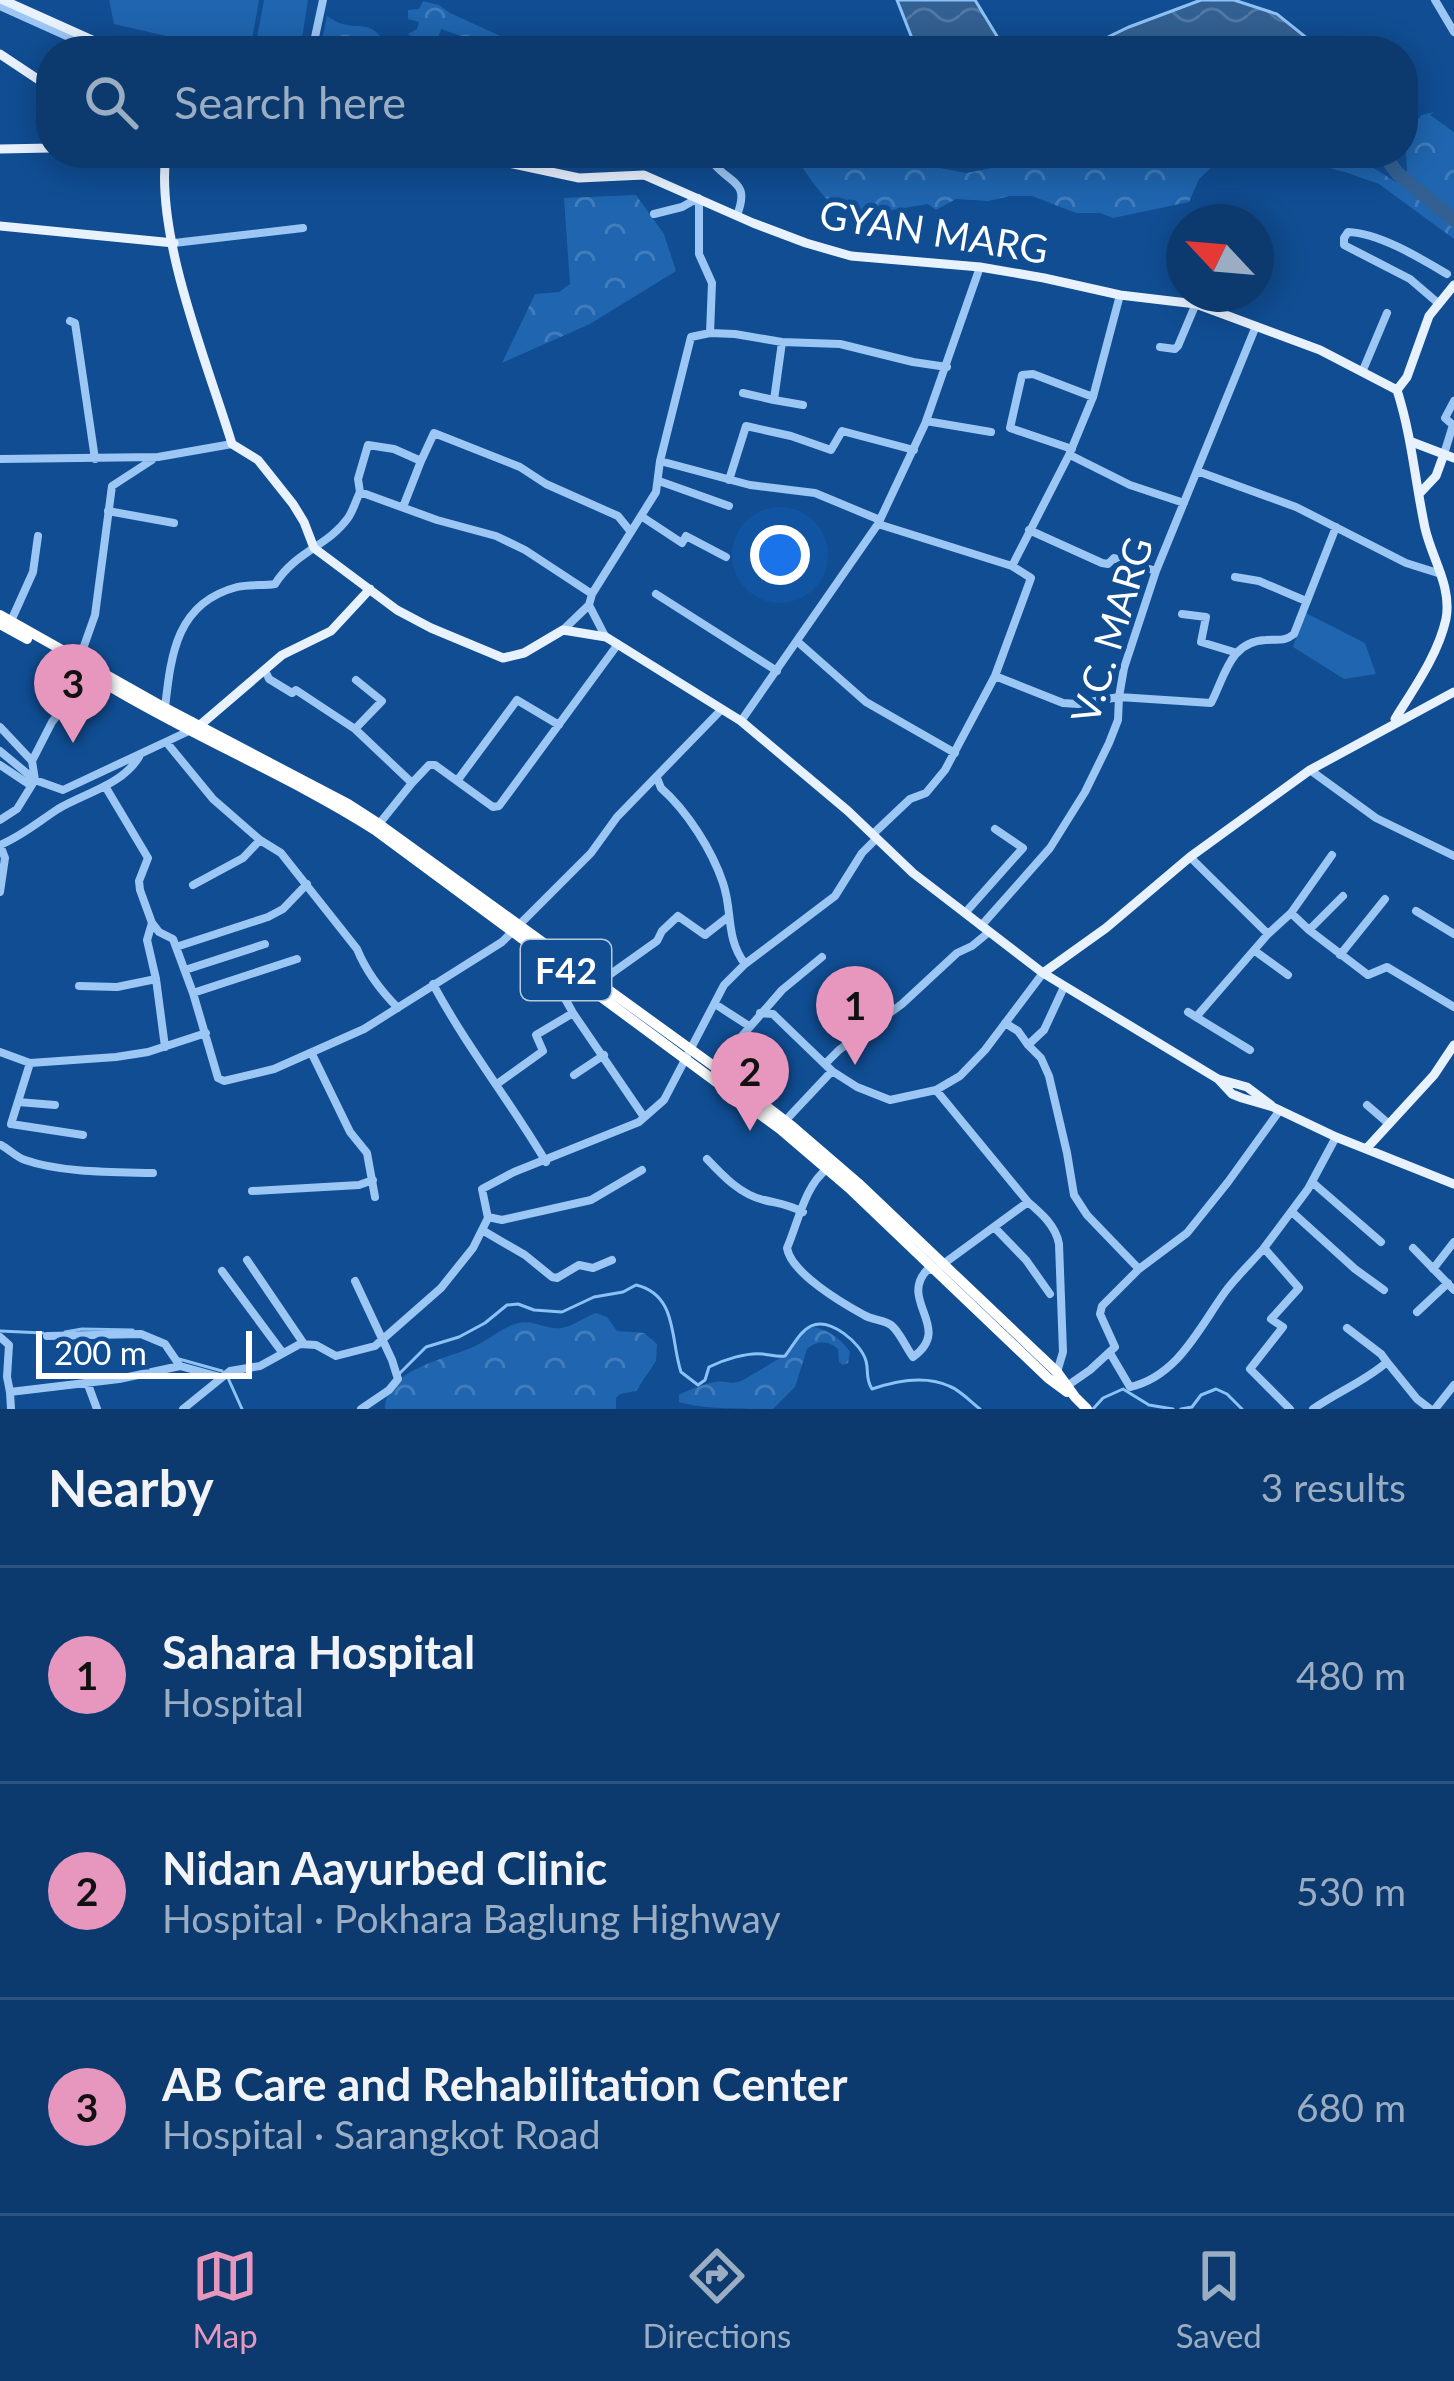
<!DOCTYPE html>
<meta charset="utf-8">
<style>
body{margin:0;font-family:Lato,sans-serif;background:#154173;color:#f1f3f6}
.compass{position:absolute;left:1166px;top:204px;width:108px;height:108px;border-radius:50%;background:#0c3a6e;box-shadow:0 6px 30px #0003;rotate:296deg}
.scale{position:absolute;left:36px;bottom:30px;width:216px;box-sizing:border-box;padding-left:12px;border:6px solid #fff;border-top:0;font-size:33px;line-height:42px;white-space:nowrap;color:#fff;-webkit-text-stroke:9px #104d92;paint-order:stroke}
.you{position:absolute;left:780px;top:555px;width:42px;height:42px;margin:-30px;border:9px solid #fff;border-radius:50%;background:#1a73e8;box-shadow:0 0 0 18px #1a73e833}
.badge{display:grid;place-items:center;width:78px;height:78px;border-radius:50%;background:#e797bd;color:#111;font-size:39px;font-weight:700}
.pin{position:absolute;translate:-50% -99px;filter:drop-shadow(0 3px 6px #0008)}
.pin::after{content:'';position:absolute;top:63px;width:42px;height:36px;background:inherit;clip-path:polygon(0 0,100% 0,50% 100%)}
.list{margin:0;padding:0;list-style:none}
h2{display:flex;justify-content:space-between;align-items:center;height:156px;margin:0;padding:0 48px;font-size:51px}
h2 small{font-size:39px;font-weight:400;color:#9aadc2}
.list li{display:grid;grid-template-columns:78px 1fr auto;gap:36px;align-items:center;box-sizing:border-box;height:216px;padding:0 48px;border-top:3px solid #2c5481}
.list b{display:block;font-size:45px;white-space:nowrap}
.list p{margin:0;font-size:39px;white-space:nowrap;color:#9aadc2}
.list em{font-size:39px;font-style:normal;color:#9aadc2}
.icon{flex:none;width:66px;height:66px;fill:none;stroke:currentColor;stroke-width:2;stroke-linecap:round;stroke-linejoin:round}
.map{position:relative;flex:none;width:1454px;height:1409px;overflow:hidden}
.search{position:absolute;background:#0c3a6e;box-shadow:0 6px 30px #0003;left:36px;right:36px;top:36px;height:132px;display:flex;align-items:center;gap:30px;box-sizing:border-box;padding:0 42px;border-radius:48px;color:#9aadc2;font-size:45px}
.sheet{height:804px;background:#0c3a6e}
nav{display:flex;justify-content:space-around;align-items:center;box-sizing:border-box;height:168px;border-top:3px solid #2c5481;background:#0c3a6e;font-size:33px;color:#9aadc2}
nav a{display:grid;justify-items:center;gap:6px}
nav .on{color:#e797bd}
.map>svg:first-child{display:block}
.green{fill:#1f65af}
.forest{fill:url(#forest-crowns)}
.water{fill:url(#water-waves);stroke:#8dc2f7;stroke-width:3}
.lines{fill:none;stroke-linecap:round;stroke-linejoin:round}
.stream{stroke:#8dc2f7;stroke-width:3}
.river{stroke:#336092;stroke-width:14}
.minor{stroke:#9cc6f3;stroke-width:8}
.major{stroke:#e8f2ff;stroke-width:9}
.highway{stroke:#fff;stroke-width:10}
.labels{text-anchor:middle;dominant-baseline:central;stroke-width:10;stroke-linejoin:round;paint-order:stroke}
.shield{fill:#104d92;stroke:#b7cade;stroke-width:3}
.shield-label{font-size:36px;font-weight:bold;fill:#fff}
.street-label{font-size:39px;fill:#fff;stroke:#104d92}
</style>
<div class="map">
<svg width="1454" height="1409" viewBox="0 0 1454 1409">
<defs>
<pattern id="forest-crowns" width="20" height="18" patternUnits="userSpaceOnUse" patternTransform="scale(3)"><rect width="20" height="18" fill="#1f65af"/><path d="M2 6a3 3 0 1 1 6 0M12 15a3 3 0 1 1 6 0" fill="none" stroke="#417cbb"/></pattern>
<pattern id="water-waves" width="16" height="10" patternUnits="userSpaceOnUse" patternTransform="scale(3)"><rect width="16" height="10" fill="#336092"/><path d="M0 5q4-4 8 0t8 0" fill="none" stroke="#5278a2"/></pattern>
</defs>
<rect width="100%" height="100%" fill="#104d92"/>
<path class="green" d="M109,0h150l-9,51h-18l-118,-27z
M264,0h44l-8,51 -45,-3z
M1304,612l61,31 11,31 -32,5 -51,-32z"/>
<path class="forest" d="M423,1l16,4 11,8 83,38h-60v-11l-32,-11 -7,22h-24l5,-13 -7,-4 9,-5 2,-7 -11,-3v-9l11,-1z
M327,16c5,3 10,7 16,8 16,5 24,-3 38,13l-6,9 4,5h-59z
M1434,112l-4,3 24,17v107l-75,-55 -34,-12 -54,-14 -74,4 -18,17 -10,23 -76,16 -13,-5h-24l-44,-17h-22l-22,5 -32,-2 -20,11 -8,-6 -48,8 -20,11c-32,-16 -46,-38 -65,-67l-5,-3h106l22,11 48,9 73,-14 16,-6h295l46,29 7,-1 4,-11 -2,-37 17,-18z
M636,195l28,39 12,37 -86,53 -88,39 33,-69 24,-2 11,-8 -6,-86z
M596,1313l11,4 10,14 27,2 13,11 -1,17 -20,30 -16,3 -4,4v11h-231c1,-40 59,-49 88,-62 14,-6 27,-18 42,-23 17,-6 29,6 46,4 13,-2 23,-11 35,-15z
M812,1327c15,1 30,13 38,25l-2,11 -5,2 -4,-3 -1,-13c-10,-9 -21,-9 -31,0l-12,38 -22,22c-26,0 -73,0 -94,-7v-7c7,-4 27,-12 36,-13 11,-2 17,4 28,-2 9,-6 36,-20 42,-26 11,-9 13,-21 27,-27z"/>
<path class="water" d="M897,0h78l31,51h-89z
M1201,0h33l43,14 46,37h-244l50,-24z"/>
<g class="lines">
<path class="stream" d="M0,1331l43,2
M65,1332l17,-3 51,1
M179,1359l43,12
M397,1376l29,-29 33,-10 26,-14 22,-18 11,-1 16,6 28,2 32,-15 29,-5 13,-7c42,10 34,54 45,87l17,13 7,-5 4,-13c14,-7 38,-15 54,-13 8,1 15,3 22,2 8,-10 15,-25 26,-30 19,-9 50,17 55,35 3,11 -1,17 6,28 23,-8 53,-14 77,-3 11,4 22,16 31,23
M228,1378l14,31
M1093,1409l10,-11 20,-9 26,16 24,4
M1181,1409l11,-2 9,-12 15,-6 11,5 15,15"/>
<path class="river" d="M1383,153l14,20 57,47"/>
<path class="minor" d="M1435,0l19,32
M0,6l100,45
M312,51l11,-51
M722,153l-8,11c18,21 36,18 23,51
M654,214l28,-7 16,-9
M174,243l129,-15
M1438,303l-28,-24 -66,-34v-7l4,-6c31,1 72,26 99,42
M70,321l5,2 20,136
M710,333l25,1 47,8 58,2 73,18 34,5
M1160,347l15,2 3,-3 22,-52
M1363,370l24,-57
M743,393l31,7 8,-58
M774,400l29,5
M926,421l65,11
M1072,449l-62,-21 12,-53 11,-1 60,23
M1444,454l9,-29 -8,-7 9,-17
M1070,455l60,30 54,18
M0,459l158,-2 74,-13
M660,461l90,24 65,8 65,27
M1197,471l99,36 110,56 35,11
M729,480l17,-54 45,10 40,14 11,-19 72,19
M659,481l70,25
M403,507l18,-46
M108,511l66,12
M641,516l41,27 4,-7 40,21
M1029,530l73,33 6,1 6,-6 42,13
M1012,566l57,-111 24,-58 27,-102
M1235,577l24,4 47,20
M592,594l-67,-44 -29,-14 -59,-16 -77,-28 -2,-13 10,-34 26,4 27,12 13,-28 86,34 26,17 72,32 13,16
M656,594l121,77
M1182,614l24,3 -5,25 33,10
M11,621l22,-49 5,-36
M563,630l26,-25
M605,636l-16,-31 3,-11 64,-102 4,-31 31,-124 19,-4 2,-50 -13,-29v-55
M798,642l68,60 89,51
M79,660l16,-45 17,-129 40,-26
M265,670l4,9 23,14 4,-3 59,39
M995,676l68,27 15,1 41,-7 92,6c14,-27 19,-62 55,-63 13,-1 18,2 28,-6l42,-107
M356,680l26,21 -27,28 57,54 -33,41
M165,708c6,-53 11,-105 72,-121 12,-3 26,-1 38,-3 21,-33 52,-37 73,-66 5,-7 8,-18 12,-26
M741,721l137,-197 47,-100 55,-157
M0,727l32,34 3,19 -18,29 -17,11
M167,743l46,56 47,41 21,13 76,96c9,22 24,42 41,59
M0,751l35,29 28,10 126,-59
M32,761l20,-39 18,-23 7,-33
M0,765l30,20
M1310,770l66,48 78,38
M657,778l4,10c26,23 51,62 62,95 10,29 2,54 22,81
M457,781l60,-81 42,25
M412,783l17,-18h6l58,42 6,-1 119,-162
M105,786l43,72 -9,23 1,9 12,33 7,9 14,7 20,54 25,85 6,3 50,-12 90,-40 138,-87 89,-89 26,-36 104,-107
M873,834l37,-35 16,-6 19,-23 50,-94 36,-98 -19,-12 -134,-42
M0,845c22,-9 38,-23 58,-36 27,-16 64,-24 81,-52
M1190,857l78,77
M193,885l50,-27 17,-18
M0,892l5,-34 -5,-13
M1343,896l-34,34 59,45 19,-8 67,40
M1416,911l38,23
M965,913l58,-65 -28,-19
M1291,913l41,-58
M152,923l-5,17 9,39
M981,926l69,-78 35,-56 24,-49 9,-23 1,-23 5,-29 32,-97 100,-245
M176,947l92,-30 15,-8 24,-25
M1255,951l33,24
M1340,955l45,-56
M185,970l80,-26
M598,983l59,-42 5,-10 16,-15 27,19 23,-18
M433,984c33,62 77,117 113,178
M79,986l38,1 39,-8 9,68
M1064,987l-20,43 -16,15 13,13 8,18 18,77 7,42 13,20 52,54
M193,993l104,-34
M715,1004l34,22
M1188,1012l8,5 72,-83 23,-21 18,17
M573,1013l71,104
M760,1013l13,1 59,57 25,16 33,13 46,-10 24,-14 25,-26 58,-77
M1196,1017l54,33
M1005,1023l13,8 10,14
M0,1052l30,11
M312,1054l38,78 17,21 8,44
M825,1064l14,-14 63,-46 55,-51 15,-7 17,-14
M715,1067l67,-77 40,-33
M574,1075l30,-20
M497,1084l46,-33 -7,-16 37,-22 -20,-36 -2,-17
M936,1090l92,112
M18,1102l37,3
M1367,1105l22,19
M785,1121l47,-50
M83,1135l-72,-11 19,-61 86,-6 32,-5 58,-19
M1,1145c9,5 15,12 24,15 37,13 89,12 128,13
M707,1159c16,17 34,36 57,41 16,4 23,4 39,12
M827,1169c-22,16 -29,54 -40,79 4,25 55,55 77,67 8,5 20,5 27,10 9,7 15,23 22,32 41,-29 -15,-56 14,-87h8l93,-68c13,11 28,24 31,42l4,108 -6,20
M1312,1182l69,60
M252,1191l107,-6 14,-5
M1292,1212l63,57 29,21
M488,1217l14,3 89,-20 51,-30
M995,1228l31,32 24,34
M482,1230l43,25 27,22 5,1 22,-13 14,3 19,-8
M1413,1248l41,42
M247,1260l57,84
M1433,1269l21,-27
M222,1271l60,81
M355,1281l37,79 6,19 -9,11 -28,19
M1417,1312l31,-29
M47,1336l94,-2 24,10 15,22
M0,1337l9,8 -2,32 3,15 109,-13 61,-13 40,11
M1110,1353l20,34c48,-11 69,-59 95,-95 11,-15 26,-29 39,-44
M1387,1362l30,37 13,10
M87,1382l10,27
M1067,1386l23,-16 25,-23 -15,-33 2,-8 37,-37 48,-36 41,-51 52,-72
M10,1392l1,17
M183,1409l47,-38 30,-5 40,-22 16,1 20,11 39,-10 66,-58 32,-40 15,-30 -6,-29 32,-17 125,-50 25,-22 60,-115 21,-21 90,-68 27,-43 15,-15
M1290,1409l-40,-40 33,-42 -12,-8 28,-31 -35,-40 44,-59 28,-52
M1313,1409c24,-17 51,-27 74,-47l-6,-8 -34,-26
M1435,1409l19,-24"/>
<path class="major" d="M3,0l114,51
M0,54l51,34
M0,149l51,-1
M166,153c-11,84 41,209 66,291l26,16 35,44 11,18 10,26 83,62 34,18 72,30 21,-5 39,-23 43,7 135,84 107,90 65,62 130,100 175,106 14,15 10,4 31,9 63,30 118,47
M461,153l118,25 65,-3 109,48 53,20 45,13 129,11 64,11 76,17 76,9 124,46 77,40
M0,226l174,17
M1397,390l10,-13 22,-61 25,-31
M1412,442l42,16
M1420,493l16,-17 8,-22
M1395,719c19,-31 43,-64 51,-100 6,-33 -14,-60 -21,-91 -10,-47 -13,-91 -28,-138
M199,726l83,-71 49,-24 39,-42
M1043,973l63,-45 84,-71 120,-87 144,-78
M1218,1079l29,8 24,18
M1367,1148l67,-73 20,-30"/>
<path class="highway" d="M0,615l165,93 183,96 31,20 336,243 78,60 65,56 199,189 18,25 12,12
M0,624l27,15
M106,684c87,53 183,91 269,146l405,299 69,59 199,190 19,14"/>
</g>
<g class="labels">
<rect class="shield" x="521" y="940" width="90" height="60" rx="9"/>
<g class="shield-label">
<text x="566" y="970">F42</text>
</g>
<g class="street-label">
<text transform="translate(934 231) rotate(9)">GYAN MARG</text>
<text transform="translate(1111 630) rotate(-73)">V.C. MARG</text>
</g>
</g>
</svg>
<svg class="compass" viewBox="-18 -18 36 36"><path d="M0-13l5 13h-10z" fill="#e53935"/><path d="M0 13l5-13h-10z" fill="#9aadc2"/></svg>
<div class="scale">200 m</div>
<div class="you"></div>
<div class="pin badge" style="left:855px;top:1065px">1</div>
<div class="pin badge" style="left:750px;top:1131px">2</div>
<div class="pin badge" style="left:73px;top:743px">3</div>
<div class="search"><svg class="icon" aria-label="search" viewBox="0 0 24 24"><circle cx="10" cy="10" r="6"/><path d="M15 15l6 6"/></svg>Search here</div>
</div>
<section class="sheet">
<h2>Nearby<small>3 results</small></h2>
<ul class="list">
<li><span class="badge">1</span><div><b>Sahara Hospital</b><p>Hospital</p></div><em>480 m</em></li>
<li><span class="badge">2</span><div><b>Nidan Aayurbed Clinic</b><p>Hospital · Pokhara Baglung Highway</p></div><em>530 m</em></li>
<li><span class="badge">3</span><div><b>AB Care and Rehabilitation Center</b><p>Hospital · Sarangkot Road</p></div><em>680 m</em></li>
</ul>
</section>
<nav>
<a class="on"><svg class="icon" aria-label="map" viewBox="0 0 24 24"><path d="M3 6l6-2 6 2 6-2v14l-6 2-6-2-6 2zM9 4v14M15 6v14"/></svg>Map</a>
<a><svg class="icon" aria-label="directions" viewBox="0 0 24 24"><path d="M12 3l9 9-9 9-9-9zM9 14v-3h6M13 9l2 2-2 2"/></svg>Directions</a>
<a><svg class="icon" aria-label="saved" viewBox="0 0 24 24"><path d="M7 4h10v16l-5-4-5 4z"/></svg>Saved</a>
</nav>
